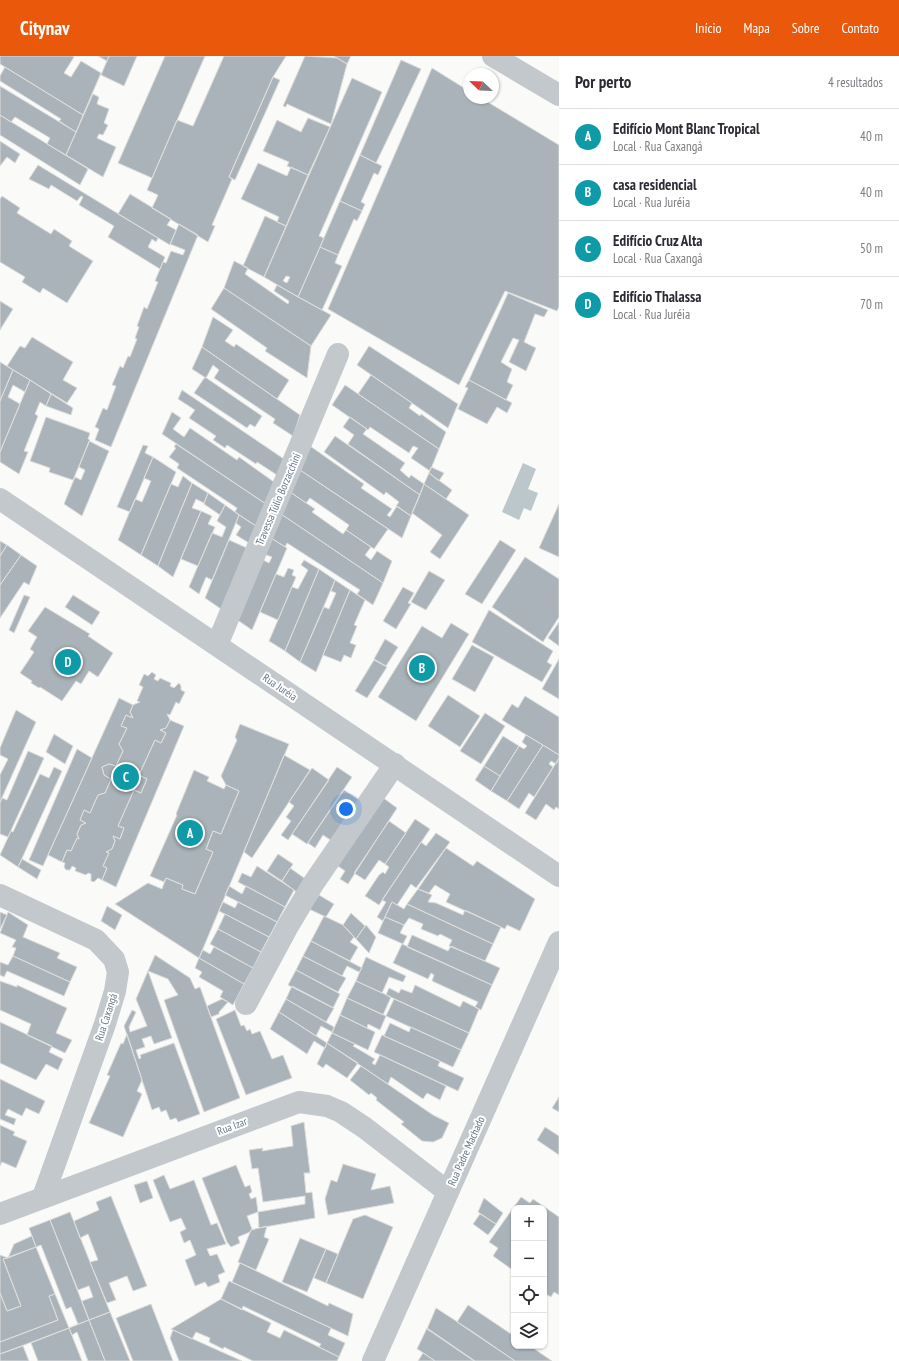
<!DOCTYPE html>
<html lang="pt">
<meta charset="utf-8">
<style>
body{margin:0;font-family:"PT Sans Narrow",sans-serif;background:#f7f7f7;color:#2b2b33}
.controls{position:absolute;right:12px;bottom:12px;display:grid;overflow:hidden;border-radius:8px;box-shadow:0 1px 3px #0004}
.controls button{width:36px;height:36px;display:grid;place-items:center;padding:0;border:0;border-bottom:1px solid #e1e1e2;background:#fff;color:#2b2b33;font:20px sans-serif}
.compass{position:absolute;left:463px;top:12px;width:36px;height:36px;border-radius:50%;background:#fff;box-shadow:0 1px 3px #0004;rotate:293deg}
.you{position:absolute;left:346px;top:753px;width:14px;height:14px;margin:-10px;border:3px solid #fff;border-radius:50%;background:#1a73e8;box-shadow:0 0 0 6px #1a73e833}
.badge{display:grid;place-items:center;width:26px;height:26px;border-radius:50%;background:#ea580c;color:#fff;font-size:13px;font-weight:700}
.pin{position:absolute;translate:-50% -50%;border:2px solid #fff;box-shadow:0 1px 4px #0006}
.list{margin:0;padding:0;list-style:none}
h2{display:flex;justify-content:space-between;align-items:center;height:52px;margin:0;padding:0 16px;font-size:17px}
h2 small{font-size:13px;font-weight:400;color:#7c7c81}
.list li{display:grid;grid-template-columns:26px 1fr auto;gap:12px;align-items:center;box-sizing:border-box;height:56px;padding:0 16px;border-top:1px solid #e1e1e2}
.list b{display:block;font-size:15px;white-space:nowrap}
.list p{margin:0;font-size:13px;white-space:nowrap;color:#7c7c81}
.list em{font-size:13px;font-style:normal;color:#7c7c81}
.icon{flex:none;width:22px;height:22px;fill:none;stroke:currentColor;stroke-width:2;stroke-linecap:round;stroke-linejoin:round}
.map{position:relative;flex:none;width:559px;height:1305px;overflow:hidden}
header{display:flex;align-items:center;gap:24px;box-sizing:border-box;height:56px;padding:0 20px;background:#ea580c;color:#fff}
header strong{font-size:19px}
nav{display:flex;gap:22px;margin-inline-start:auto;font-size:14px}
main{display:flex}
aside{flex:1;background:#fff}
.map>svg:first-child{display:block}
.water{fill:#bbc7cb}
.building{fill:#aab3b9;stroke:#dcdcda;fill-rule:evenodd}
.lines{fill:none;stroke-linecap:round;stroke-linejoin:round}
.minor{stroke:#c3c8cc;stroke-width:22}
.labels{text-anchor:middle;dominant-baseline:central;stroke-width:4;stroke-linejoin:round;paint-order:stroke}
.street-label{font-size:11px;fill:#657683;stroke:#fff}
</style>
<header>
<strong>Citynav</strong>
<nav><a>Início</a><a>Mapa</a><a>Sobre</a><a>Contato</a></nav>
</header>
<main>
<div class="map">
<svg width="559" height="1305" viewBox="0 0 559 1305">
<rect width="100%" height="100%" fill="#fafaf8"/>
<path class="water" d="M523,407l13,6 -8,20 10,4 -7,18 -7,-3 -5,12 -17,-8z"/>
<path class="building" d="M0,0h72l2,1 -10,16 7,4 10,-16 20,12 -18,42 -83,-51z
M98,0h11l-2,5z
M109,0h28l-13,30 -23,-11z
M165,0h40l-53,122 -34,-15z
M224,0h62l-13,21 -44,100 3,2 -20,46 3,1 -7,16 -56,-34 6,-13 -11,-5 30,-70 16,6z
M305,0l32,2 10,6 -16,60 -44,-20 -1,3 -3,-1z
M334,0h17l-4,8z
M401,4l20,9 -45,94 -16,-8z
M5,11l78,48 -7,17 -17,-11 2,-2 -61,-38v-5z
M432,12l37,23v7h12l78,47v162l-2,4 -52,-20 -46,94 -131,-76z
M273,21l7,3 -45,100 -6,-3z
M352,22l30,14 -63,144 5,2 -26,59 -34,-20zM286,220l4,1 -3,6 -4,-2z
M0,30l76,46 -10,23 -19,-11 3,-6 -35,-21 -4,5 -11,-7z
M93,38l6,3 -2,7 12,5 -5,14 4,2 -5,10 -4,-1 -2,4 19,9 -13,30 -37,-22z
M0,59l88,54 -8,16 -80,-50z
M308,62l22,9 -22,48 -21,-9 2,-4 -26,-11 14,-31 24,12z
M0,85l20,13 -5,9 -8,-6 -7,9z
M360,99l22,11 -4,9 -4,-2 -13,29 4,2 -3,7 -22,-10z
M258,107l29,13 4,-9 17,8 -22,51 -9,-4 2,-5 -38,-18z
M38,109l120,73 -2,4 -4,-3 -4,8 17,10 -5,12 -52,-32 6,-11 -35,-21 4,-8 -2,-1 -4,5 -26,-16 -2,4 -20,-10z
M130,138l41,25 -4,6 9,5 -6,15 -52,-31z
M2,140l18,12 -3,5 34,21 3,-5 18,12 -3,5 24,15 -26,42 -24,-15 -3,5 -18,-11 3,-5 -25,-15v-63z
M340,145l22,10 -5,10 -3,-2 -16,36 -18,-8z
M265,160l21,10 -22,51 -21,-11z
M179,168l19,11 -87,212 -16,-7 4,-11 -4,-2 8,-19 4,2 9,-24 -4,-1 8,-19 3,2 5,-12 2,1 7,-18 -2,-1 4,-11 -2,-1 7,-19 3,2 11,-27 -3,-1 8,-19 3,1 5,-12 12,4 2,-5 -15,-6z
M320,191l18,8 -3,8 7,3 -20,44 -24,-13z
M234,205l14,7 -3,6 43,30 1,-3 -15,-10 3,-6 54,30 -20,31 -87,-58z
M224,232l87,58 -4,32 -42,-27 2,-3 -56,-39z
M508,237l40,17 -4,7 -9,-3 -11,28 12,6 -10,23 -17,-9 10,-22 -6,-2 -12,24 11,7 -5,13 6,3 -7,15 -37,-20z
M0,245l13,8 -13,21z
M213,261l20,13 -8,11 9,6 2,-3 53,36 -12,19 -75,-52z
M32,281l41,25 -10,18 14,8 -10,15 -60,-37 13,-20 5,2z
M369,290l89,58 -10,24 -91,-63z
M202,291l98,68 -7,21 -20,-13 2,-4 -61,-41 5,-8 -6,-5 -7,13 -14,-9z
M0,306l13,8 -13,31z
M13,314l17,10 -5,12 -12,-7 -5,12 12,7 -20,48v-51z
M371,319l41,28 -3,5 11,8 1,-2 25,18 -7,17 -81,-55z
M205,321l57,39 -7,11 -5,-3 -3,4 -53,-35z
M30,324l21,14 -5,12 -6,-4 -5,12 3,2 -14,35 4,1 -9,22 -19,-12v-10z
M469,324l43,23 -5,10 -10,-6 -10,17 -29,-15 10,-21 -3,-1z
M345,329l94,64 -9,22 -19,-13 7,-10 -5,-2 -4,7 -39,-26 -2,3 -36,-25z
M182,334l102,69 -7,16 -20,-13 -1,2 -29,-19 -2,3 -12,-8 3,-4 -27,-18 6,-8 -17,-11z
M51,338l22,14 -2,7 -25,-9z
M172,356l9,6 -8,11 11,8 6,-9 47,32 2,-3 35,25 -8,22 -104,-70z
M46,361l44,16 -2,6 2,1 -17,40 -24,-8 1,-4 -20,-7z
M350,361l17,12 -4,5 42,29 -5,7 9,8 2,-3 13,9 -4,11 -72,-51 6,-9 -11,-8z
M335,380l85,59 -9,21 -15,-10 3,-4 -13,-10 -2,3 -60,-43z
M89,385l20,10 -27,65 -18,-12 11,-27 6,3 4,-10 -6,-3z
M176,388l90,60 -10,22 -21,-14 2,-4 -60,-40 2,-4 -10,-7 7,-9 -2,-1z
M143,389l5,1 -3,7 8,4 -23,55 -13,-5z
M310,390l54,38 -3,4 31,21 -5,6 3,2 7,-11 14,10 -9,22 -102,-68z
M153,401l23,15 -35,83 -23,-15 17,-41 7,3 9,-21 -7,-3z
M431,411l13,6 -5,8 -10,-8z
M300,414l88,59 -14,20 -28,-19 3,-5 -39,-27 -4,5 -16,-11z
M429,417l23,17 -6,9 -22,-15z
M183,420l9,7 -34,83 -17,-11 30,-71 7,3z
M192,427l16,10 -4,10 -8,-4 -4,9 9,3 -28,66 -15,-11z
M424,428l45,31 -29,44 -10,-7 12,-17 -30,-22z
M290,436l25,17 -3,3 31,22 3,-4 25,17 -6,8 6,5 6,-9 15,10 -9,22 -102,-69z
M208,437l17,12 -5,10 -16,-11z
M559,448v53l-20,-9z
M225,449l14,10 -27,65 -6,-3 -7,17 -10,-7 23,-54 10,4 4,-10 -9,-6z
M201,455l11,5 -4,8 7,3 -17,39 -17,-7z
M281,458l102,69 -10,22 -16,-11 3,-4 -73,-47 -2,4 -14,-9z
M239,459l17,11 -7,17 -13,-8 5,-8 -5,-4z
M271,482l16,10 -35,82 -16,-11 25,-60 8,4 3,-6 -8,-3z
M229,484l18,8 -26,61 -16,-11z
M500,484l16,10 -34,54 -17,-10z
M0,485l7,4 -7,11z
M7,489l14,10 -21,30v-29z
M21,499l16,11 -8,19 -5,-3 -24,36v-33z
M525,501l34,22v38l-16,25 -51,-35z
M304,504l15,9 -34,82 -16,-10 23,-54 6,2 10,-19 -7,-5z
M288,512l6,2 -2,5 4,2 -18,43 -18,-8 16,-38 8,3z
M319,513l16,11 -35,82 -15,-11z
M429,515l16,9 -19,30 -15,-8z
M335,524l15,10 -34,82 -16,-10 24,-55 5,2 7,-16 -5,-2z
M403,531l11,6 -6,10 3,1 -15,25 -13,-8z
M350,534l15,10 -11,25 3,1 -7,17 6,2 -5,13 -7,-3 -3,7 -18,-7z
M24,539l6,2 -16,36 -5,-3z
M73,539l27,17 -8,13 -27,-18z
M45,551l45,27 -2,2 25,17 -15,24 -9,-6 -8,13 -5,-3 -14,20 -22,-14 -1,1 -8,-5 1,-2 -12,-8 14,-21 -4,-3 7,-12 -9,-6z
M489,554l64,41 -6,11 5,3 -10,17 -70,-40z
M559,566v24l-11,-8z
M451,567l18,11 -53,87 -38,-24 44,-71 20,12z
M385,583l13,8 -12,19 -12,-7z
M472,589l22,12 -19,35 -23,-13z
M559,603v40l-17,-10z
M374,604l13,7 -20,31 -12,-7z
M152,616l4,3 -2,4 4,2 2,-3 11,5 -1,3 4,2 5,-5 2,3v4l4,2 -6,12 -3,-2 -6,13 -3,-1 3,6 -4,8 -6,2 6,3 -5,10 -6,-3 -16,35 8,4 -6,14 -7,-3 -16,36 6,2 -4,11 -7,-3 2,5 -3,8 -6,3 3,1 -6,13 4,2 -5,12 -4,-2 -4,4 -3,-1v-7l-3,-1 -2,2 -11,-4 1,-3 -4,-2 -2,4h-4l-2,-3 1,-4 -3,-1 5,-12 4,1 6,-13 2,1 -2,-5 4,-9 5,-2 -6,-3 4,-10 6,3 8,-18 7,-2 6,-14 -7,-4 -2,-8 7,-3 7,2 7,-15 -4,-7 8,-16 -6,-2 5,-11 7,3 -3,-6 3,-7 7,-3 -3,-1 6,-14 -4,-2 5,-11 4,2z
M448,639l32,21 -20,31 -32,-21z
M525,640l34,21v38l-57,-35 10,-16 6,4z
M119,642l14,7 -3,7 3,6 -7,-3 -5,11 6,2 -8,16 4,7 -7,15 -7,-2 -7,3 2,8 7,4 -6,14 -7,2 -8,18 -6,-3 -4,10 6,3 -5,2 -4,9 2,5 -2,-1 -6,13 -4,-1 -5,12 -14,-7z
M16,654l20,12 -36,80v-27l8,-16 -8,-4v-7z
M485,657l20,13 -24,38 -21,-13z
M170,664l14,6 -68,161 -14,-7 5,-12 -4,-2 6,-13 -3,-1 6,-3 3,-8 -2,-5 7,3 4,-11 -6,-2 16,-36 7,3 6,-14 -8,-4 16,-35 6,3 5,-10 -6,-3 6,-2z
M240,668l49,20 -90,214 -84,-54 33,-21 14,6 4,-11 17,7 -1,4 13,5 18,-42 -7,-3 7,-18 8,3 18,-43 -13,-6 -5,-9 16,-36 -2,-3z
M54,678l19,12 -8,18 -19,-12z
M526,679l17,10 -36,56 -16,-10 28,-45 5,3 3,-3 -5,-4z
M503,680l16,10 -19,30 -16,-10z
M543,689l16,10v3l-3,6 -5,-3 -2,3 4,3 -19,30 -5,-4 -10,16 -12,-8z
M77,693l15,9 -49,108 -14,-6z
M28,695l16,7 -36,79 -8,-3v-31l2,-5 5,2z
M284,699l26,15 -58,88 -8,-6z
M559,702v51l-3,-2 -2,3 -8,-6 -10,16 -11,-7z
M484,710l16,10 -9,15 -16,-11z
M54,711l8,4 -44,96 -18,-12 11,-24 2,1 27,-58 9,4z
M337,711l15,10 -45,67 -15,-10z
M312,712l17,12 -41,60 -7,-5 10,-14 -5,-4 8,-11 -5,-4z
M194,714l15,7 -2,4 17,8 2,-4 13,6 -18,43 -8,-3 -7,18 7,3 -18,42 -13,-5 1,-4 -17,-7 -2,4 -14,-6 27,-61 -1,-1z
M344,734l15,10 -27,41 -9,-6 -8,13 -7,-5z
M382,741l15,11 -49,76 -8,-5 5,-8 -7,-5z
M415,763l15,10 -51,76 -14,-9 14,-21 4,-3 2,2 4,-7 -4,-3z
M389,765l17,12 -21,31 -6,-4 -14,20 -11,-7z
M436,777l14,9 -34,46 -5,-4 -14,21 -5,-3 -9,19 -6,-4 9,-15 -4,-2 39,-58 5,4z
M446,792l27,18 4,-5 58,38 -15,32 -13,-6 -2,4 -59,-27 4,-8 -15,-9 -6,8 -11,-4z
M278,798l15,10 -11,17 -15,-10z
M22,803l19,11 -4,9 -19,-12z
M257,810l37,24 -9,17 -47,-25 4,-9 9,4z
M290,812l17,12 -9,13 -16,-12z
M229,830l13,8 4,-8 39,21 -8,15 -52,-27z
M418,833l14,6 -4,7 8,1 27,12 2,-5 36,17 -8,17 -86,-40z
M319,839l15,9 -8,13 -17,-8z
M223,846l12,6 3,-6 39,20 -8,15 -50,-26z
M392,846l12,7 3,-5 86,40 -8,17 -36,-15 3,-6 -12,-6 -2,2 -17,-7 2,-5 -14,-6 -5,7 -19,-8z
M107,850l15,9 -7,15 -14,-9z
M0,856l7,3 -7,14z
M8,856l20,13 -5,12 37,16 -3,5 20,9 -7,15 -57,-26 3,-8 -4,-1 4,-7 -16,-7z
M351,857l14,13 -9,13 -13,-14z
M225,858l44,23 -8,15 -43,-23z
M324,860l19,9 11,12 -4,5 8,5 -8,14 -39,-20z
M385,861l19,8 -4,8 7,3 -4,8 -25,-11z
M366,869l10,12 -7,16 -13,-14z
M218,873l43,23 -8,16 -43,-24z
M412,879l36,16 3,-5 49,22 -8,17 -85,-38z
M311,885l51,27 -3,4 -12,-6 -5,10 -39,-20z
M402,888l90,41 -11,25 -6,-3 3,-5 -46,-21 2,-6 -3,-2 -3,6 -35,-16z
M214,891l39,21 -9,16 -45,-26 4,-8 7,4z
M155,899l35,23 5,11 5,-2 40,111 -36,14 -40,-112 14,-5 -10,-16 -20,-8z
M13,900l57,26 -6,14 -57,-25 -3,6 -4,-2v-13l8,3z
M303,900l43,22 -8,14 -42,-22z
M366,901l40,19 -3,6 -14,-5 -7,16 -26,-12z
M199,902l45,26 -11,21 -13,-8 3,-6 -24,-14 3,-5 -7,-4z
M296,914l44,24 -7,14 -45,-23z
M148,915l24,67 -18,6 -3,-8 -9,3 3,8 -9,3 3,9 2,-1 -1,-3 34,-12 26,71 -22,8 -2,-4 -6,2 -4,-10 -5,2 -2,-5 -7,3 -28,-84 8,-16 4,2 -7,15 1,5 17,-6 -11,-27z
M0,925l17,6v-2l50,23 -11,25 16,7 -7,13 -38,-18 4,-11 -31,-14z
M356,925l35,16 -8,18 -36,-17z
M415,929l45,22 3,-6 16,8 -10,24 -83,-38 3,-7 10,5 2,-4 11,4z
M292,930l42,22 -8,14 -40,-23z
M347,942l39,18 -6,14 -12,-6 -1,4 -27,-13z
M222,943l6,3 -9,10v2l-8,3 -4,-11z
M286,943l48,28 -2,5 -11,-6 -5,10 -37,-24z
M394,943l75,34 -8,17 -75,-34z
M235,954l6,16 3,-1 3,6 3,-2 2,5 8,-3 12,28 11,-4 9,23 -46,17 -30,-76z
M279,956l48,31 -2,5 -11,-7 -7,13 -37,-25z
M340,959l35,17 -7,18 -36,-17z
M0,966l52,24 -3,6 14,7 -5,11 -12,-6 -10,16 -36,-17z
M390,967l19,9 2,-5 50,23 -8,17 -69,-31z
M332,977l23,11 -2,2 22,13 -3,4 3,2 5,-10 66,31 -6,14 -13,-7 -4,6 -32,-22 -3,7 -61,-41z
M127,978l15,46 -5,11 5,3 -19,43 -34,-14 21,-47 -3,-1 14,-32 2,1z
M382,979l58,26 -2,5 26,12 -6,13 -84,-39z
M327,987l31,20 -11,15 -21,-14 -3,4 -6,-4z
M361,1010l72,49 16,8 -7,15 -9,4 -11,-1 -21,-17 3,-2 -28,-22 1,-2 -6,-5 -2,2 -19,-15z
M0,1023l45,22 -6,13 -13,-6 -4,8 -14,-7 -3,6 11,4 -2,6 -14,-6z
M559,1041v15l-7,-4z
M304,1066l6,51h-6l2,20 6,-1 3,26 -56,10 -1,-16 47,-8v-8l-42,6 -5,-34 -6,1 -3,-19 14,-2 -1,3 31,-5 -2,-20z
M0,1069l15,7 -2,3 14,6 -11,27 -14,-6 -2,4z
M545,1071l14,9v19l-22,-15z
M343,1108l33,10 -5,16 19,-4 4,17 -66,12 -3,-16 6,-19 6,2z
M236,1109l9,22 5,-2 2,7 -3,2 2,5 5,-2 2,15 -11,4 5,13 -2,3 -12,5 2,6 -9,4 -4,-5 -25,-64z
M164,1119l6,14 24,-9 17,45 6,-2 9,21 -19,5 3,7 7,-2 8,18 -7,3 2,7 -12,5 -3,-5 -10,4 -10,-26 11,-5 -6,-15 -6,3 -4,-11 6,-3 -5,-11 -11,4 -17,-42z
M147,1125l6,17 -13,5 -6,-18z
M111,1140l36,90 -14,5 -6,-15 -18,7 7,17 -9,3 -17,-41 8,-2 -10,-26 -8,4 -6,-17 25,-11 -3,-8z
M521,1141l9,6 3,-4 26,18v78l-5,-3 -3,5 -7,-4v-85h-30v63l-21,-15 5,-8 -9,-6z
M484,1142l19,15 -7,11 -18,-12z
M70,1156l40,100 -21,8 -7,-19 11,-4 -4,-11 -11,4 -28,-70z
M480,1158l16,10 -8,11 -15,-11z
M365,1159l28,12 -30,72 -37,-16 27,-64z
M50,1164l39,100 -11,4 -7,-17 -5,2 -25,-64 -5,2 -7,-19z
M267,1170l-3,11 5,2 -13,31 -18,-8 13,-32z
M32,1180l4,11 -28,11 6,-14z
M300,1182l26,11 -19,43 -25,-10z
M36,1191l19,47 -6,2 9,24 -58,22v-49l7,18 14,-5 -18,-47z
M326,1193l12,5 -12,29 -12,-5z
M0,1199l8,3 -5,1 18,47 -14,5 -7,-18z
M240,1207l88,43 1,-3 24,11 -5,22 -116,-54z
M229,1225l102,47 -3,7 17,8 -6,14 -20,-10 2,-3 -78,-38 -1,4 -21,-11z
M55,1238l14,34 -69,26v-12l58,-22 -9,-24z
M221,1243l50,24 -4,9 13,6 4,-8 55,27 -2,4h-84l-29,-14 -1,2 -14,-7 1,-4 -14,-6 -4,7 -21,-10z
M151,1248l22,57h-40l-17,-43z
M468,1249l46,31v10h16l22,15h-37l-58,-39z
M436,1252l37,24 42,29h-41l-47,-32z
M110,1256l20,49h-25l-16,-41z
M89,1264l16,41h-17l-11,-29 -5,3 -3,-7z
M69,1272l13,33h-44l-7,-18z
M427,1272l48,33h-40l-16,-11 -2,-1z
M173,1274l69,31h-63l-9,-23z
M23,1290l6,15h-29v-7z
M423,1297l12,8h-17z"/>
<g class="lines">
<path class="minor" d="M493,0l66,39
M0,443l559,377
M217,589l121,-291
M0,839l96,45 18,19 4,13 -3,19 -10,33 -62,173
M246,948l42,-78 25,-42 82,-120
M0,1158l299,-112 28,4 14,6 24,16 83,64
M373,1305l186,-419"/>
</g>
<g class="labels">
<g class="street-label">
<text transform="translate(278 443) rotate(-67)">Travessa Túlio Borzacchini</text>
<text transform="translate(280 631) rotate(34)">Rua Juréia</text>
<text transform="translate(106 961) rotate(-72)">Rua Caxangá</text>
<text transform="translate(232 1070) rotate(-21)">Rua Izar</text>
<text transform="translate(466 1095) rotate(-66)">Rua Padre Machado</text>
</g>
</g>
</svg>
<div class="controls">
<button>+</button>
<button>−</button>
<button><svg class="icon" aria-label="locate" viewBox="0 0 24 24"><circle cx="12" cy="12" r="6"/><path d="M12 2v4M12 18v4M2 12h4M18 12h4"/></svg></button>
<button><svg class="icon" aria-label="layers" viewBox="0 0 24 24"><path d="M12 4l9 5-9 5-9-5zM3 14l9 5 9-5"/></svg></button>
</div>
<svg class="compass" viewBox="-18 -18 36 36"><path d="M0-13l5 13h-10z" fill="#e53935"/><path d="M0 13l5-13h-10z" fill="#7c7c81"/></svg>
<div class="you"></div>
<div class="pin badge" style="left:190px;top:777px;background:#0f9aa8">A</div>
<div class="pin badge" style="left:422px;top:612px;background:#0f9aa8">B</div>
<div class="pin badge" style="left:126px;top:721px;background:#0f9aa8">C</div>
<div class="pin badge" style="left:68px;top:606px;background:#0f9aa8">D</div>
</div>
<aside>
<h2>Por perto<small>4 resultados</small></h2>
<ul class="list">
<li><span class="badge" style="background:#0f9aa8">A</span><div><b>Edifício Mont Blanc Tropical</b><p>Local · Rua Caxangá</p></div><em>40 m</em></li>
<li><span class="badge" style="background:#0f9aa8">B</span><div><b>casa residencial</b><p>Local · Rua Juréia</p></div><em>40 m</em></li>
<li><span class="badge" style="background:#0f9aa8">C</span><div><b>Edifício Cruz Alta</b><p>Local · Rua Caxangá</p></div><em>50 m</em></li>
<li><span class="badge" style="background:#0f9aa8">D</span><div><b>Edifício Thalassa</b><p>Local · Rua Juréia</p></div><em>70 m</em></li>
</ul>
</aside>
</main>
